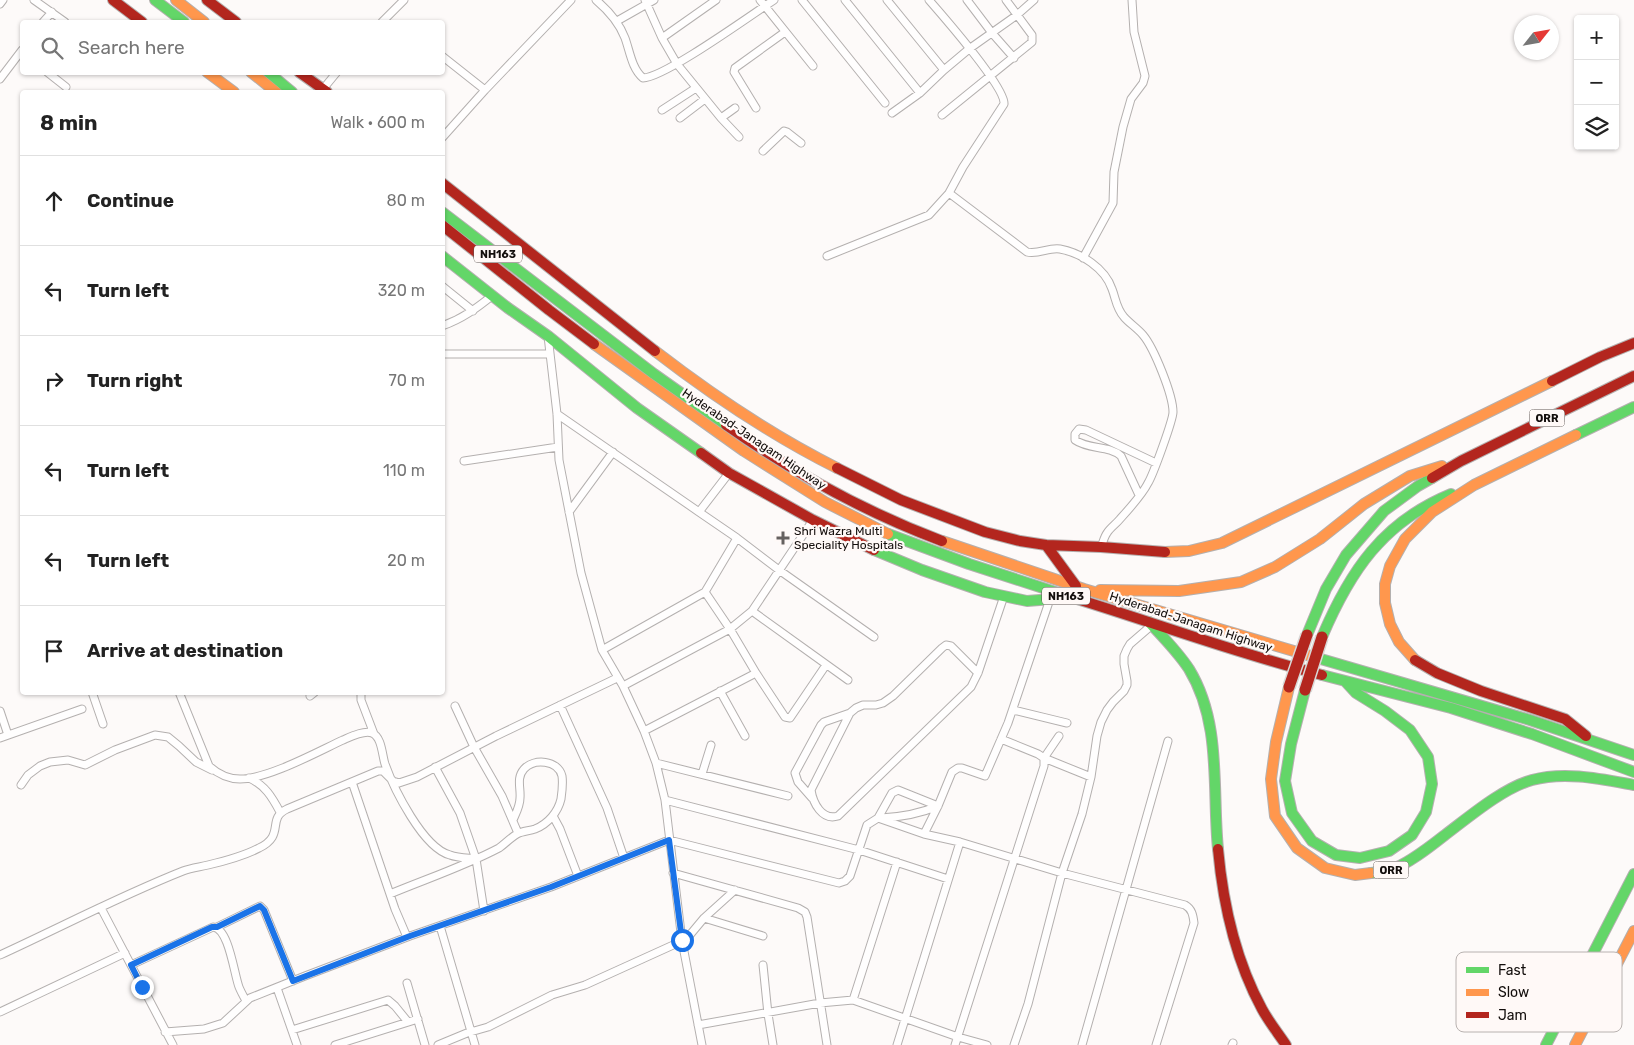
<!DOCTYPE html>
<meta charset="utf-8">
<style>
body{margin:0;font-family:Rubik,sans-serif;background:#f2f2f2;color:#222}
.controls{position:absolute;right:15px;top:15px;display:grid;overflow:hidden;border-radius:5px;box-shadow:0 1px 4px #0004}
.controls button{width:45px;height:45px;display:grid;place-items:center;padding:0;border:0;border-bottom:1px solid #e0e0e0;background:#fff;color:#222;font:25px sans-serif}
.compass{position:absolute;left:1514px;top:15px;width:45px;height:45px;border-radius:50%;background:#fff;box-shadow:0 1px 4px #0004;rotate:59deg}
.stop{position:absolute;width:15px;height:15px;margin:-11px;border:4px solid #1a73e8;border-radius:50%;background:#fff}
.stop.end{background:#1a73e8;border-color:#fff;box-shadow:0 1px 5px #0008}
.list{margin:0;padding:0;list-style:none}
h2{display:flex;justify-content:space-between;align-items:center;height:65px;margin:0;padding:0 20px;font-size:21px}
h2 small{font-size:16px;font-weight:400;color:#767676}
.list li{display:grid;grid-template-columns:32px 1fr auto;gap:15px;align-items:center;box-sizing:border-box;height:90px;padding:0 20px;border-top:1px solid #e0e0e0}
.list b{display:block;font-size:19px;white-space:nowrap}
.list em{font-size:16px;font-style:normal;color:#767676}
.icon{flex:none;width:28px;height:28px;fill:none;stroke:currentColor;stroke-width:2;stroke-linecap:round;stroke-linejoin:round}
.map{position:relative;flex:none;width:1634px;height:1045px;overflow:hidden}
.search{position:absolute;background:#fff;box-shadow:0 1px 4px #0004;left:20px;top:20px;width:425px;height:55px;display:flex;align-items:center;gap:12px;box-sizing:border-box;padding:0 18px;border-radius:5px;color:#767676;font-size:19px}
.panel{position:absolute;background:#fff;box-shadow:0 1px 4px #0004;left:20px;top:90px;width:425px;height:605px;border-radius:5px}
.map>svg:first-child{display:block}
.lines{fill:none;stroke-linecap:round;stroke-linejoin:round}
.street-casing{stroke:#b4b0af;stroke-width:9}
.fast-casing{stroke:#b4b0af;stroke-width:12}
.slow-casing{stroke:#b4b0af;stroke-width:12}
.jam-casing{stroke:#b4b0af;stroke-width:12}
.street{stroke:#fffefe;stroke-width:7}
.fast{stroke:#63d668;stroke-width:10}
.slow{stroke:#ff974d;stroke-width:10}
.jam{stroke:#b3261e;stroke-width:10}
.jam-bridge-casing{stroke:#d8d7d6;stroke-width:14;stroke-linecap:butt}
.jam-bridge{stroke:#b3261e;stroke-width:11}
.route{stroke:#1a73e8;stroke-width:6}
.poi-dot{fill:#65615f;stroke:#fff9f7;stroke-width:2}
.labels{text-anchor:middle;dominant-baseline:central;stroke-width:4.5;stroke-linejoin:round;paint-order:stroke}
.shield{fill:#fff9f7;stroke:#5a5452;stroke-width:1}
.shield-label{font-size:11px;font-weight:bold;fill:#130e0c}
.street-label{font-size:12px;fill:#130e0c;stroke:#fff9f7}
.poi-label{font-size:12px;fill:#130e0c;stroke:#fff9f7;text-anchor:start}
.key{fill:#fff9f7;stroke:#b8b2b0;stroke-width:1}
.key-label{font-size:14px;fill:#130e0c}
</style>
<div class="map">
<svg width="1634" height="1045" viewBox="0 0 1634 1045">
<rect width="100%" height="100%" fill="#fdfaf9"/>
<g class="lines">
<g class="street-casing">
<path id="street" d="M34,0l31,22
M596,0c13,11 23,22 29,38 5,14 7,31 18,40 21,0 108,-63 131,-78
M645,0l17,38 15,26 44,54 18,19
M760,0l53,66
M802,0l83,103
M845,0l75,93
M887,0l57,70
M967,0l25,33 22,25
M0,4l3,-4
M617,21l37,-21
M43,22l9,-10
M382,22l22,-22
M662,38l54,-38
M442,56l43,34
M47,72l19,15
M0,79l22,-29
M323,89l14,-17
M756,108l-22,-36 1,-4 50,-36
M662,110l34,-22
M892,113l28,-20 24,-23 25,-21 48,-34 17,-15
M942,115l90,-73v-7l-26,-35
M680,118l25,-19
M721,118l14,-10
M442,138l43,-48 86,-90
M763,151l21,-20 3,1 14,11
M949,193l78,59c11,3 22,-5 33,-3 21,4 45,19 52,40 4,10 4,19 12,28 5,6 13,11 19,18 11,13 30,60 30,77 0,8 -20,63 -25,71 -6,12 -19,26 -28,36 -4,5 -10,9 -13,14 -3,4 -4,10 -6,14
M827,256l102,-41 20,-22 14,-26 41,-63c2,-16 -61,-88 -75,-104
M1083,258l30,-55 1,-31 9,-45 8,-28 12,-16 2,-7 -11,-44 -2,-32
M442,286l31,25
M442,326c20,-7 35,-18 51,-31
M548,336l9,78 2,46 22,113 21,77 21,36 21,45 12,32 9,37 17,141 20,104
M442,354h108
M557,414l142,98 30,-39
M464,461l94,-14
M1139,495l-18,-39c-12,-11 -32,-6 -46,-16v-6l4,-5 7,1 70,33
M569,512l44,-60
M699,512l38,26 42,32 95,67
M705,592l32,-54
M752,611l96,69
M602,650l103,-58 25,37 26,44 -112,58
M756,673l29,44 5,1 36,-53
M978,673l-27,-27 -5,-1 -4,3 -49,48 -10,7 -7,2h-13l-7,3 -6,5 -39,77c2,13 11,31 27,26l133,-129 7,-14 26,-77
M623,686l107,-57 22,-18 61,-91
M720,691l25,45
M92,692l11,32
M179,692l30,74c9,8 19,13 31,13 28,0 77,-27 103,-39 7,-3 21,-10 29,-7 10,4 10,22 13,31 9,25 38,84 65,91 8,3 18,3 26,4
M361,692v8l13,34
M310,696l5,-4
M560,705l47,103 17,50
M455,706l19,41 28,49 16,37
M1013,710l54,13
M0,711l8,24
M1059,736l-15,22 47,19
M0,738l82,-29
M656,763l132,33
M435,767l25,46 16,46 8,52
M702,774l9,-29
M249,778c16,7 23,19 31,34
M352,782l43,127 12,28
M21,785l7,-10 12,-9 10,-4 18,-2 17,5 30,-15 40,-15 13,2 11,9 17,16 16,8
M812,798l-14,-16 -3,-9 26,-48 3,-3 26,-9
M665,800l194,50 89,29
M553,816l7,13 18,47
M878,818l14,-25 6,-3 40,16
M881,818c21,-1 38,-4 57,-12
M924,834l36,8 102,31 123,32c7,4 8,10 9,18l-38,122
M673,873l125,35 7,4 2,5 20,128
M390,894c36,-15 75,-28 109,-46 6,-4 11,-10 18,-14 5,-3 12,-3 18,-5 13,-5 23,-17 26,-30 1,-7 2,-16 1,-23 -4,-16 -28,-18 -38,-7 -8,9 -3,19 -4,29 0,8 -4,15 -7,22
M101,908l72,137
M704,918l59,18
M440,926l35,119
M217,927l43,-21 4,4 29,71
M0,955c61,-28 120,-59 183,-84 8,-3 17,-4 25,-6 17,-4 36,-9 51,-17 27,-13 7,-29 28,-39l91,-38h5l10,10 6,2 18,-6 79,-41 121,-58
M131,965l82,-38c16,1 21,47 26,60 2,5 5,10 7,14
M763,965l5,49 5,31
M407,983l18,62
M277,988l20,57
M853,1000l44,-138
M0,1012l125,-59
M698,1025l122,-22 33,-3 105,37 29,8
M292,1030l96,-30 7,6 13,16
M165,1032l39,-3 19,-6 27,-25 55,-22 105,-40 141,-49 118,-47 170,43 6,-2 5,-5 17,-51 11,-7 46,16 14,-28 14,-34 6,-4h4l23,8 23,-53 42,-124
M335,1045l83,-26
M438,1045l29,-12 21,-6 64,-32 33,-10 97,-44 7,-5 15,-18 31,-28
M897,1045l63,-203
M955,1045l89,-279v-8l-6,-4 -37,-15
M1014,1045l14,-41 34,-131 20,-59 9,-37 6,-41 4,-14 6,-12 6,-8 11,-11 3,-6v-4l-3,-17v-8l3,-7 3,-5 22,-19
M1082,1045l86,-304
M1232,1045l1,-2"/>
</g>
<g class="fast-casing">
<path id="fast" d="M155,0l29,22
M268,72l24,20
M442,212l212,162 72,51
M442,256l66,52 40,28 89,72 64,45
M1576,435l58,-28
M888,534l81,30 108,35
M874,550l48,20 63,22 42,9 38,-3
M1149,622c14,15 29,30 40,47 33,54 23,120 29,180
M1307,635l19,-46 20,-34 38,-44 34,-25 14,-8
M1322,637c28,-66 61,-115 129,-143
M1314,657l216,63 104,35
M1322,675l129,33 81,26 102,38
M1305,690l-14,54 -6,37 7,32 20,28 24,14 24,3 29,-7 23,-16 14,-23 6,-28 -4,-27 -18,-27 -25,-19 -29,-18 -11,-12
M1371,873c7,-1 14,-1 19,-3 17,-5 41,-24 55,-35 24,-18 58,-47 87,-55 33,-9 69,-1 102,5
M1546,1045l88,-171"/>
</g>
<g class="slow-casing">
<path id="slow" d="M176,0l28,22
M207,72l27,20
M251,72l25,20
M594,344l150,107 81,51 63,32
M655,351c57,44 118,85 182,117
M942,541l142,48 230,68
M1165,552l24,-1 33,-8 330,-162
M1100,590l79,1 62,-9 34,-15 45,-28 44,-35 46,-28 32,-10
M1415,660l-16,-18 -9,-18 -5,-21v-19l5,-18 15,-27 27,-27 42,-27 102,-50
M1289,687l-13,55 -5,37 4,37 22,32 28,20 30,7 16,-2
M1575,1045l59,-114"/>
</g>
<g class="jam-casing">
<path id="jam" d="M113,0l29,22
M207,0l29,22
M299,72l28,20
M442,183l213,168
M442,225l107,85 45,34
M1552,381l48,-24 34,-14
M726,425c68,48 139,87 216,116
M701,453l28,20 84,47 61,30
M837,468l64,32 84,32 35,9 26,4 55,2 64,5
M1432,478l29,-17 173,-85
M1046,545l30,41
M1077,599c81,25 162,55 245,76
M1415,660l22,13 44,18 84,28 21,17
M1218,849c5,55 18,112 44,160 7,13 16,24 24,36"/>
</g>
<use href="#street" class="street"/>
<use href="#fast" class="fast"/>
<use href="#slow" class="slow"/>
<use href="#jam" class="jam"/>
<g class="jam-bridge-casing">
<path id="jam-bridge" d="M1289,687l18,-52
M1305,690l17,-53"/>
</g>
<use href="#jam-bridge" class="jam-bridge"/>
</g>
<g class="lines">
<path class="route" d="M142,987l-11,-22 81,-38h5l43,-21 4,4 29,71 117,-45 141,-49 118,-47 13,100"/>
</g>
<path class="poi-dot" d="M780.5 530.5h5v5h5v5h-5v5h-5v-5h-5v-5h5z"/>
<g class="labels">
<g class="shield">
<rect x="474" y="245.5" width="48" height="17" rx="4"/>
<rect x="1529.5" y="409.5" width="35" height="17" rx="4"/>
<rect x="1042" y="587.5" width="48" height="17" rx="4"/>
<rect x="1373.5" y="861.5" width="35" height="17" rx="4"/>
</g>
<g class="shield-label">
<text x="498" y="254">NH163</text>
<text x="1547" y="418">ORR</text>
<text x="1066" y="596">NH163</text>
<text x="1391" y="870">ORR</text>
</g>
<g class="street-label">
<text transform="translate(754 439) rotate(34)">Hyderabad-Janagam Highway</text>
<text transform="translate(1191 622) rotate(18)">Hyderabad-Janagam Highway</text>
</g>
<g class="poi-label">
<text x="794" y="531">Shri Wazra Multi<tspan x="794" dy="14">Speciality Hospitals</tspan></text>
</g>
</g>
<rect x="1456" y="952" width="166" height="80" rx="8" class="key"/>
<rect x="1466" y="967" width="23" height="6" fill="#63d668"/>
<rect x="1466" y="989" width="23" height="7" fill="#ff974d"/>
<rect x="1466" y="1012" width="23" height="6" fill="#b3261e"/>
<g class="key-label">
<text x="1498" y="975">Fast</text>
<text x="1498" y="997">Slow</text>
<text x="1498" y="1020">Jam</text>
</g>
</svg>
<div class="controls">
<button>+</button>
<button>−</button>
<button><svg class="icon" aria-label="layers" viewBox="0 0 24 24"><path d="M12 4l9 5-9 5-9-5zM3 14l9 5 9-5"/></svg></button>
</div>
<svg class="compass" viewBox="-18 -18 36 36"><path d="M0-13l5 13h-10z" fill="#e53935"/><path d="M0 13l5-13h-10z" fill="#767676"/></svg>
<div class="stop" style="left:682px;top:940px"></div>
<div class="stop end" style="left:142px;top:987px"></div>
<div class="search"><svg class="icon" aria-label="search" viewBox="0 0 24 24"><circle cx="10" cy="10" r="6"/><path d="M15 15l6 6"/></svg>Search here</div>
<section class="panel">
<h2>8 min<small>Walk · 600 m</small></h2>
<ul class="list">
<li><svg class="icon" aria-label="ahead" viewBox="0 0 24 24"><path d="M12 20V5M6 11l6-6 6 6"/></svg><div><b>Continue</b></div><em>80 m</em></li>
<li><svg class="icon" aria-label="left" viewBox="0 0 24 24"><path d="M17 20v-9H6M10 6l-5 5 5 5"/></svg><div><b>Turn left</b></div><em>320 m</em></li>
<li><svg class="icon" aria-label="right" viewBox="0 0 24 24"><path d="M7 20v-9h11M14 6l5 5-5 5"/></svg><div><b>Turn right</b></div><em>70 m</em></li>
<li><svg class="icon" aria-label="left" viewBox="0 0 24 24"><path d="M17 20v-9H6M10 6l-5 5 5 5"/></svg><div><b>Turn left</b></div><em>110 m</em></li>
<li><svg class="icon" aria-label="left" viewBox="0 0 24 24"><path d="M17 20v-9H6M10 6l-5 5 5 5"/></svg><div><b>Turn left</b></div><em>20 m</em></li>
<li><svg class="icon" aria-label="arrive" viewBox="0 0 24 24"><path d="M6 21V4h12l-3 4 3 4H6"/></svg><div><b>Arrive at destination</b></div></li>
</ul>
</section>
</div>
